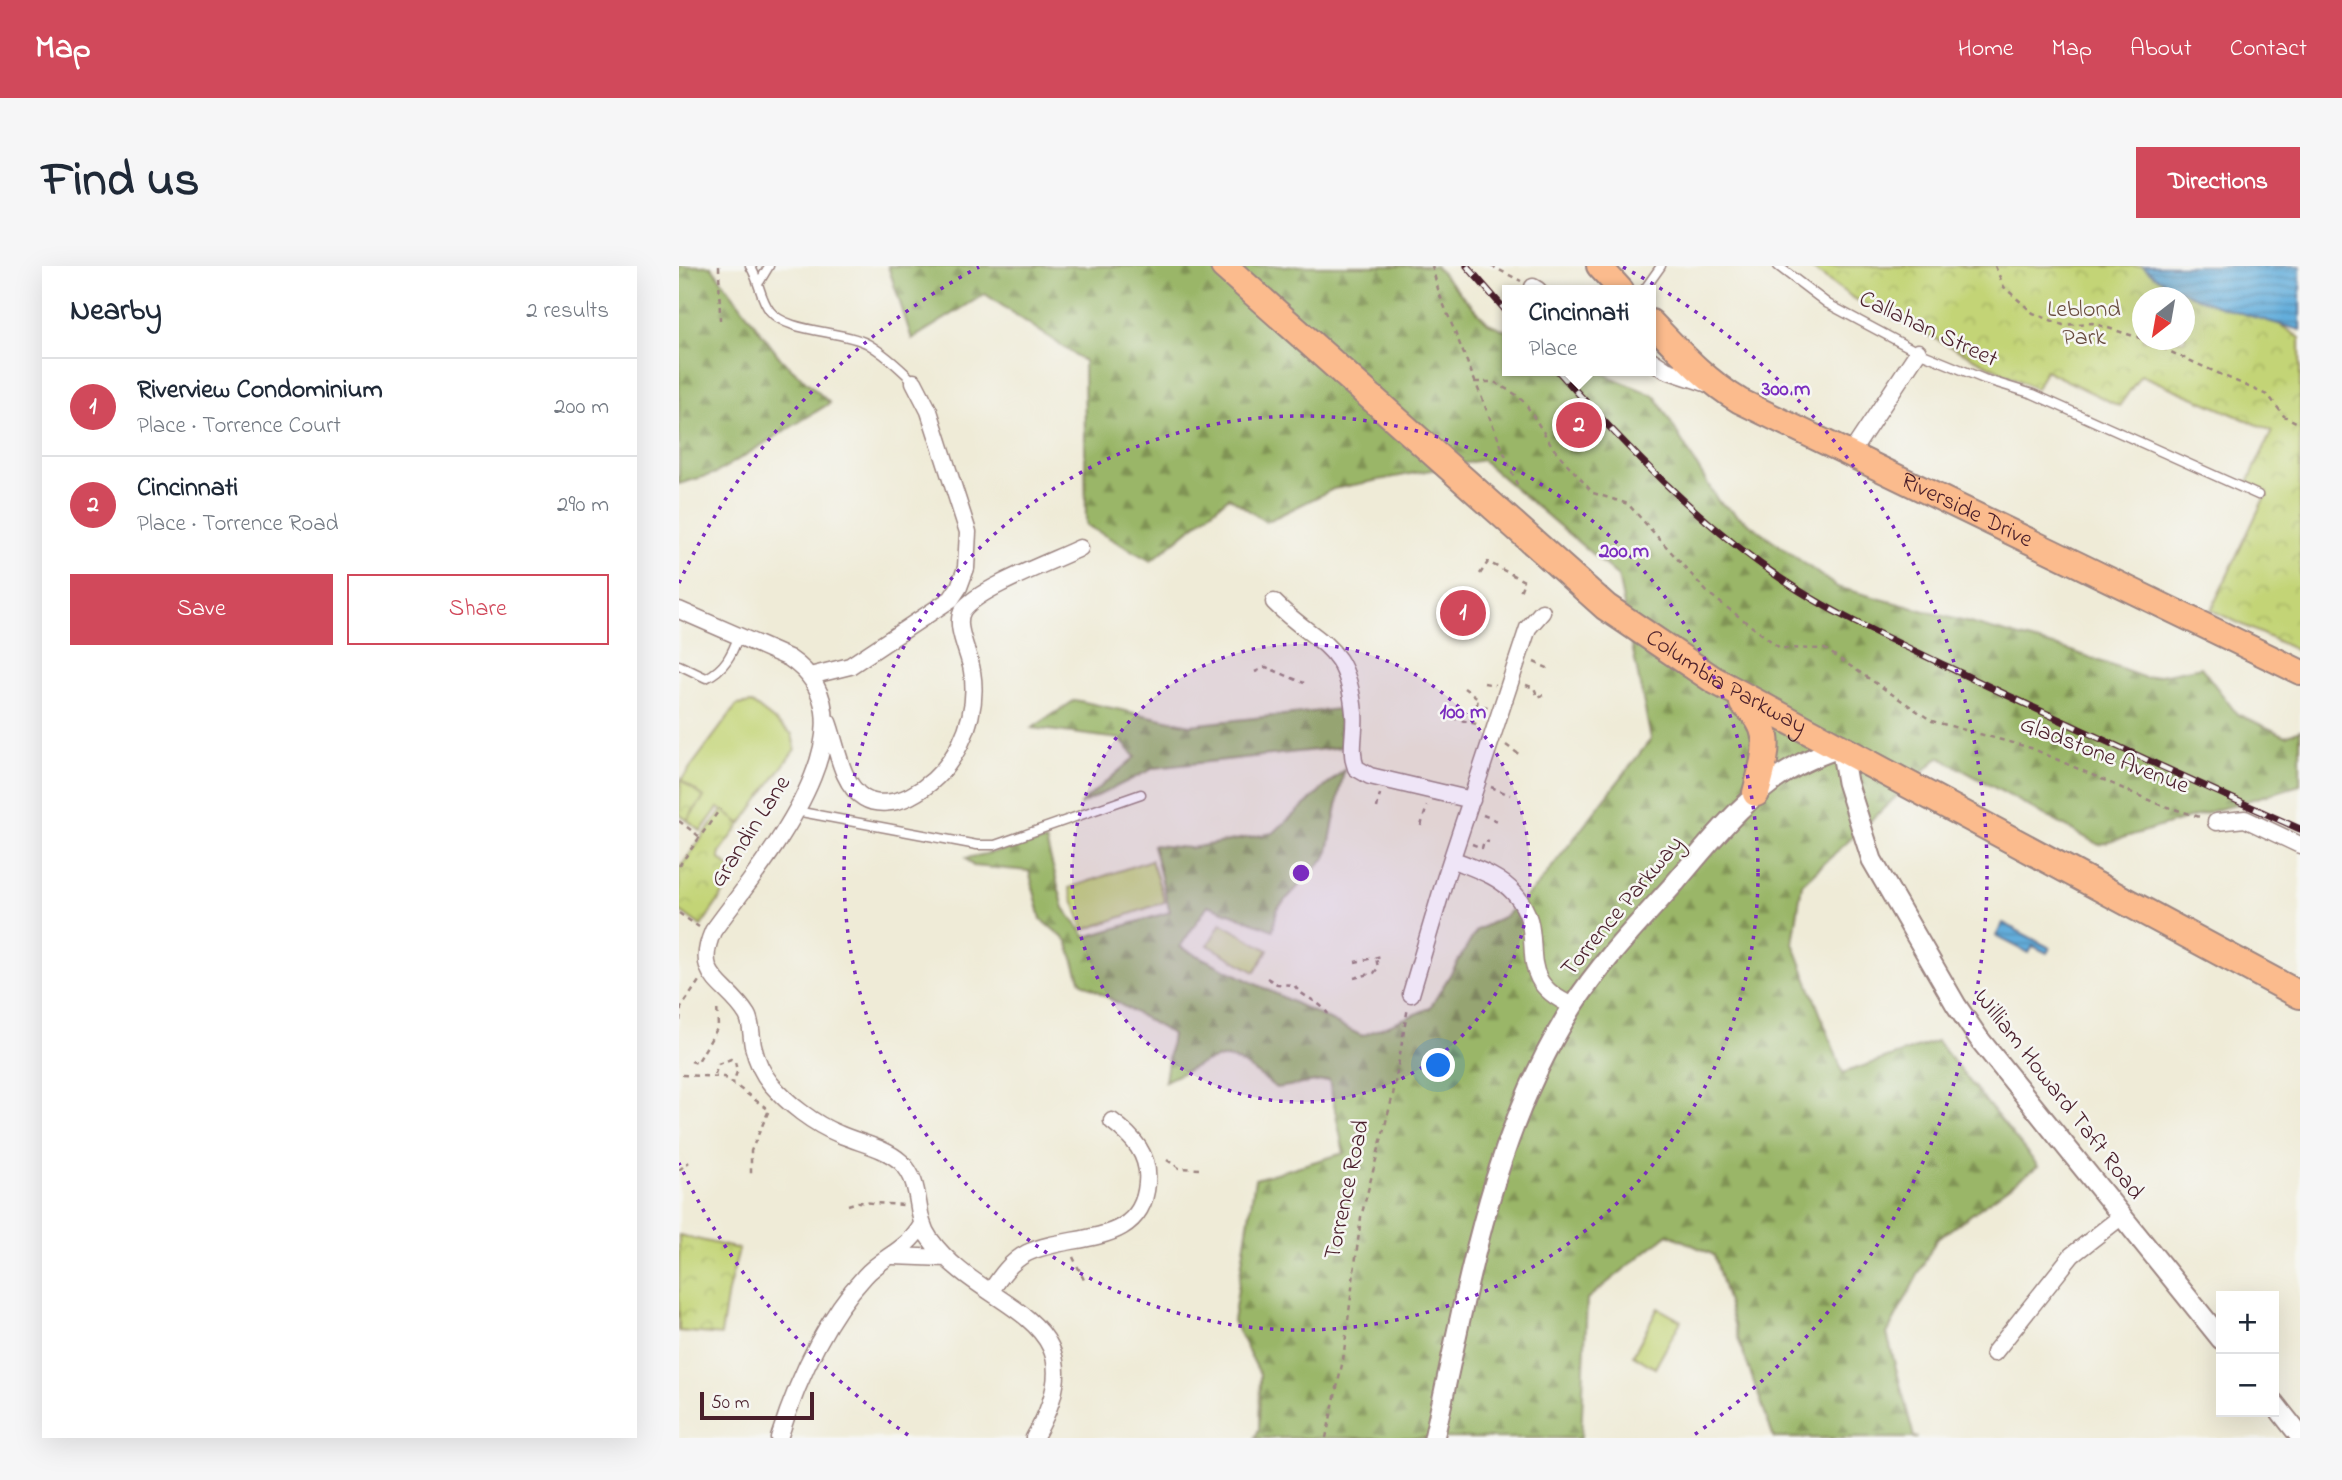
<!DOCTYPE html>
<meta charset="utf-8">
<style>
body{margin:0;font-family:"Indie Flower",sans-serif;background:#f6f6f7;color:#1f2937}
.controls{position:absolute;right:21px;bottom:21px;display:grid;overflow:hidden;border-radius:0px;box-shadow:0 7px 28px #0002}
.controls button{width:63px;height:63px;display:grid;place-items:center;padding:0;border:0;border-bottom:2px solid #e0e1e3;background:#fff;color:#1f2937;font:35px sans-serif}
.compass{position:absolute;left:1453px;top:21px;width:63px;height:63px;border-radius:50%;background:#fff;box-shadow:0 7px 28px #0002;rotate:211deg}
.scale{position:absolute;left:21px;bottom:18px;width:114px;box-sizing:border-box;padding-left:7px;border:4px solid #4a1f2b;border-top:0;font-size:19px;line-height:24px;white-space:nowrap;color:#4a1f2b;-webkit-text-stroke:5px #f6f6f2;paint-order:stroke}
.you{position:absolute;left:760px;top:800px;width:24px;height:24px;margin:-18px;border:5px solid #fff;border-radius:50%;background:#1a73e8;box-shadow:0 0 0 10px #1a73e833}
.badge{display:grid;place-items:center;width:46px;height:46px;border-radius:50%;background:#d1495b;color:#fff;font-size:23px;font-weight:700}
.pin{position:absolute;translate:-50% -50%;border:4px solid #fff;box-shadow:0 2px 7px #0006}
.popup{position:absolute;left:823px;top:19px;width:154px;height:91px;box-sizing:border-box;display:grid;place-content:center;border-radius:0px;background:#fff;filter:drop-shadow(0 2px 5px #0005);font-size:23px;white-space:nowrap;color:#747a83}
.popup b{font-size:26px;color:#1f2937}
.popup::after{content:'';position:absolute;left:50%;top:100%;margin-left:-14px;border:14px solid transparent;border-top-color:#fff}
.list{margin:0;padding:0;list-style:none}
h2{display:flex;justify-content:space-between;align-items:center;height:91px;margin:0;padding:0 28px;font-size:30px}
h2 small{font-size:23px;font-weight:400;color:#747a83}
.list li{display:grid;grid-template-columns:46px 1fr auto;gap:21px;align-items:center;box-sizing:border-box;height:98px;padding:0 28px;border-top:2px solid #e0e1e3}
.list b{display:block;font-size:26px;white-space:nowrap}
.list p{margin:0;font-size:23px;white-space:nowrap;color:#747a83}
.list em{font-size:23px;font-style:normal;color:#747a83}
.actions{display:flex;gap:14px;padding:21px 28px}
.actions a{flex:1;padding:16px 0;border:2px solid #d1495b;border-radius:0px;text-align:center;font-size:24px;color:#d1495b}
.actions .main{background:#d1495b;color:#fff}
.map{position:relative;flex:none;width:1621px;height:1172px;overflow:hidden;border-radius:0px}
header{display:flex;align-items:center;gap:42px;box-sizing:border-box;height:98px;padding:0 35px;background:#d1495b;color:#fff}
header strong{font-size:33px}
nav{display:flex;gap:38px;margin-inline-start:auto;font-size:24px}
.intro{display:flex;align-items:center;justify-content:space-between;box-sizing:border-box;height:168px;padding:0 42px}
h1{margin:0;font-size:49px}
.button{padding:18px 32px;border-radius:0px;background:#d1495b;color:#fff;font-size:24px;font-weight:700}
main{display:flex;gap:42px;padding:0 42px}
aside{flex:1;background:#fff;border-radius:0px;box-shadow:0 7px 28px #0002}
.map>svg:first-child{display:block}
.grass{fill:#c3d476;stroke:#867a50;stroke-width:2}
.forest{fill:url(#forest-firs);stroke:#726a49;stroke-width:2}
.park{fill:url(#park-crowns);stroke:#867a50;stroke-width:2;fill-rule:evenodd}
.water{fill:url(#water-rules);stroke:#566684;stroke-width:2}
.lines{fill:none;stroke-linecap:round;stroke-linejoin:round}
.service-casing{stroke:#9c8581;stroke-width:11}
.minor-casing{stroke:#9c8581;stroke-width:19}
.tertiary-casing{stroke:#9c8581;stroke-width:23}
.primary-casing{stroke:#9c8581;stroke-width:28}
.trunk-casing{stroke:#9c8581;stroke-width:30}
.path{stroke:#9c8581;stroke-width:2.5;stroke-dasharray:5 5;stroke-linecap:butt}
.service{stroke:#fff;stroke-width:8}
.minor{stroke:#fff;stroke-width:16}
.tertiary{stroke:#fff;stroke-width:19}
.primary{stroke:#fbbb8d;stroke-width:24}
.trunk{stroke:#fbbb8d;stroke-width:26}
.rail-casing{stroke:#4a1f2b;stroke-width:7}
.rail{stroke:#f6f6f2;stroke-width:4.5;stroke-dasharray:13;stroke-linecap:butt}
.ring{fill:none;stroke:#7b2cbf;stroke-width:3.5;stroke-dasharray:3.5 7}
.labels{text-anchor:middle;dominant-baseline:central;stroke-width:5;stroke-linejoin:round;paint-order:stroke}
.park-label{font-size:24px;fill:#684c3e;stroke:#f6f6f2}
.street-label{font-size:24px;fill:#4a1f2b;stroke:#f6f6f2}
.centre{fill:#7b2cbf;stroke:#f6f6f2;stroke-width:3.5}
.ring-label{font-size:21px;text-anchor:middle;font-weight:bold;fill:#7b2cbf;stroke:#f6f6f2;stroke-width:5;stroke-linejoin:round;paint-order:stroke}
</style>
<header>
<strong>Map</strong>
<nav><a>Home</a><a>Map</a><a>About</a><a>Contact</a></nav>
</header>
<div class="intro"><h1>Find us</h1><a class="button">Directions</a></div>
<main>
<aside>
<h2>Nearby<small>2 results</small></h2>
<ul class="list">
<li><span class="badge">1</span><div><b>Riverview Condominium</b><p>Place · Torrence Court</p></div><em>200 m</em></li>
<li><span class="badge">2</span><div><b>Cincinnati</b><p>Place · Torrence Road</p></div><em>290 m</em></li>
</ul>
<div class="actions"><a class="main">Save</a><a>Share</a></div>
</aside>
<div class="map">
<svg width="1621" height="1172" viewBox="0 0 1621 1172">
<defs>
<pattern id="forest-firs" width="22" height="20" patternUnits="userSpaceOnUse" patternTransform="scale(1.75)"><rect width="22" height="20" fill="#9ab667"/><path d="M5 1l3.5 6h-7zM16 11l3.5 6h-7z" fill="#809355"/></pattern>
<pattern id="park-crowns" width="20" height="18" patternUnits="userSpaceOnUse" patternTransform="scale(1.75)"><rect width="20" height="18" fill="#c3d476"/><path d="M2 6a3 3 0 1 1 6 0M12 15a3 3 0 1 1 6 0" fill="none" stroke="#a9b666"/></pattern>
<pattern id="water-rules" width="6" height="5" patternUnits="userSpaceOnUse" patternTransform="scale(1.75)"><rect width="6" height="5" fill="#63aedc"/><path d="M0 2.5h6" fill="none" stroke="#548db3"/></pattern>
</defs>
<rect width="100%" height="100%" fill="#f6f6f2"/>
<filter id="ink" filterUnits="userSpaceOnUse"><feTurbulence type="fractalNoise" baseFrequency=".0143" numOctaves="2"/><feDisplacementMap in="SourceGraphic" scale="14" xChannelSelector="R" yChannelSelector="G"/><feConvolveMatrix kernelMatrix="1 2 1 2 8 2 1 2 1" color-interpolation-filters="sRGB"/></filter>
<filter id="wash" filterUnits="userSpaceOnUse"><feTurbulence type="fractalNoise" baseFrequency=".00686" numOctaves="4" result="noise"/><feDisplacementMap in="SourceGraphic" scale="28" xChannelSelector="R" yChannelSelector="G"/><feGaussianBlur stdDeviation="1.57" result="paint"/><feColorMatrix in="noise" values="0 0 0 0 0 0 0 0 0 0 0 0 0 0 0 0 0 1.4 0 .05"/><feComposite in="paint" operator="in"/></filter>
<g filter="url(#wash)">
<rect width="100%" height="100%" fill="#efebd7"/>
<path class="grass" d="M73,437l40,31 3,15 -54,75 -23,-16 -17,23 -14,-11 17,-23 -23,-17 56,-75z
M472,594l14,42 -81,28 -15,-42z
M542,657l47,27 -13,22 -47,-27z
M979,1042l23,13 -26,47 -22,-13z"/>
<path class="forest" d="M0,0h32l70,93 49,44 -114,70 -37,11z
M209,0h547l53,57 19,8v40h90l58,25 63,105 119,86 235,64 73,27 56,-11 36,47 49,22 14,-6v55l-201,60 -160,-88 -137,127 -9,59 50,130 94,-32 101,125 -102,74 -49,94 27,103 4,1h-144l-35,-97 -25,-86 -46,-21 -81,65 -6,139h-326l4,-9 1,-55 -27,-53 22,-142 89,-26 -15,-73 -53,8c-53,-43 -52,-35 -111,-7l7,-47 -91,-52 -14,-41 -26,-22 -12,-48 -56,-5 -7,-8 80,-17 18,67 22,29 84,-25 -17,-67 38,3 82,-15 71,-63 -17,86 -50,53 -4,21 -65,-25 -28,42 182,89 68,-28 47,-78 28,-14 33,-31 113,-146 -33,-163 -136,-116 -149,29 -67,33 -37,-25 -78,64 -65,-36 -2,-164 -99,-67 -73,45z
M396,434l115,25 148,-16 4,38 -188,21 -75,37 56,-48 -15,-18 -88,-11z"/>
<path class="park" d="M1129,0h383l109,72v314l-89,-42 56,-118 -19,-10 24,-51 -131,-56 -22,31 -74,-36 -9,19 -183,-91zM1464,32h42v42h-42z
M2,514l23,17 -17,23 -8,-6z
M43,544l19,14 -21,28 -1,6 18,16 -36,52 -22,-16v-41z
M0,969l60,14 -11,42 -7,44 -42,-4z"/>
<path class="water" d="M1464,0h157v64c-41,-11 -129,-34 -157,-64z
M1324,657l47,25 -3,5 -14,-7 -4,7 -33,-17z"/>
</g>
<g filter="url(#ink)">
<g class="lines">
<g class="service-casing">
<path id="service" d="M71,0c9,13 10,33 20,45 17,22 72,19 98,33 17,10 32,24 46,38
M1099,0l50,38 90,48 66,27 49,15 225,101
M81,15l9,-15
M965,24l17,-24
M0,399l27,13c19,-9 26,-24 33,-43
M117,545l181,34h18l146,-51"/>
</g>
<g class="minor-casing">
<path id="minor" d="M854,21l5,3
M972,94l15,10 42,14
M1170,190l69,-104
M595,336c44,45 73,38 80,111 2,18 -5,37 2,55l14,8 102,24
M0,344l110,48c98,65 -32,211 -76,273 -21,48 14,51 34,84 5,8 4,22 6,31 3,13 9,27 18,38 17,20 43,40 68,50 20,9 45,13 62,28 23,22 12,54 29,77 53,75 176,74 104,199
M131,410l40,-10 101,-67 8,-12 7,-19 2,-36 -39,-121 -15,-29
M149,456c9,24 13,62 36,76 13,8 32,5 46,-2 44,-22 70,-77 62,-125 -2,-17 -19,-46 -9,-61 16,-22 90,-49 117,-62
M1537,556l29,-3 55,26
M773,593c21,9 46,16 62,34 39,43 -8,84 59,113
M732,728l34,-115 83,-251 14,-16
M214,990l53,2
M312,1025c9,-14 20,-30 36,-38 43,-21 115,-4 120,-70 3,-28 -14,-46 -35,-62
M1315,1087l78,-98 50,-39
M100,1172c18,-56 45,-118 86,-162 17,-19 42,-26 56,-50"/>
</g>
<g class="tertiary-casing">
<path id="tertiary" d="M1595,1137l26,33
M755,1172c34,-149 56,-301 139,-432 29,-45 67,-84 102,-123 36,-42 72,-90 122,-117 13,-8 29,-13 44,-19l6,35 25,78 84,145 24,35 241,299"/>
</g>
<g class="primary-casing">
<g id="primary">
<path d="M920,0l22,24"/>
<path id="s1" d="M972,56c28,29 54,58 89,79l560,271"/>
</g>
</g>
<g class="trunk-casing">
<g id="trunk">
<path id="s2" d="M545,0l382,341 108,73 586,315"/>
<path d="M1064,437c34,26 22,54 13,90"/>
</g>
</g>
<path class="path" d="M40,0l1,54
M753,0l7,27 79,194
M812,0l30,15
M1316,0l9,21 29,26 30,12 29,-2 51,16
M1465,74l125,56 15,20 16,8
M796,116h19l21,12 10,9 29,46 39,44 35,11 80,89 72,55 45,1 107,72 99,27 127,56 45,14
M801,308l8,-12 36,19 -4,11
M855,396l18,8
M576,406l11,-5 38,16
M805,417l11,2
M847,419l8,3 4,9 5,-2
M785,422l14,10 -1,7 11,2
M773,452l29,7
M827,479l14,10
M812,521l19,8
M698,542l3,-14
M804,549l17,7
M0,555l21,16
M742,560l6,-20
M793,578l10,4 2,-7 5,1
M0,600l41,-57
M0,647l20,14
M676,696l27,-6
M588,712l10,6 17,1c9,14 23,13 34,29
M675,712l20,-5 4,-5 -2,-11
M1,755l1,-13 18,-27
M12,795l6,2 21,-36 -1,-22
M36,808l3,-10 13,-5 4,2 2,11 -4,11
M3,809l42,2 45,33 -18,41v27
M488,894l12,8 20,1
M0,904l10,-8
M169,939l10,-3 46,3
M394,991l12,25
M647,1172l17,-78 18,-143 32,-122 15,-88"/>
<use href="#service" class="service"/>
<use href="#minor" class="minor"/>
<use href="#tertiary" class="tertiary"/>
<use href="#primary" class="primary"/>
<use href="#trunk" class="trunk"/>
<g class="rail-casing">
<path id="rail" d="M788,0l40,46
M879,105c68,76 141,152 225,209 51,35 110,60 165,87 116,56 234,109 352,162"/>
</g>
<use href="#rail" class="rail"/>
</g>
</g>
<circle cx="622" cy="607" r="229" fill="#7b2cbf" fill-opacity=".12"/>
<g class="ring">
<circle cx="622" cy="607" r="229"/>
<circle cx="622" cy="607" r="457"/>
<path d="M229 1169A686 686 0 0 1 0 897M0 317A686 686 0 0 1 300 1M944 1A686 686 0 0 1 1015 1169"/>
</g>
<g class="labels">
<g class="park-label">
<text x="1405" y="44">Leblond<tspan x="1405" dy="28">Park</tspan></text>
</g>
<g class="street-label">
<text transform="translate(1249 64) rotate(25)">Callahan Street</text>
<text stroke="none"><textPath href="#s1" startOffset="371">Riverside Drive</textPath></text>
<text stroke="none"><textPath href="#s2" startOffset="654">Columbia Parkway</textPath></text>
<text transform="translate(1425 490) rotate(21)">Gladstone Avenue</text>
<text transform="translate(72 566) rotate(-57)">Grandin Lane</text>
<text transform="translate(944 641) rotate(-50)">Torrence Parkway</text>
<text transform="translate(1379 829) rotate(52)">William Howard Taft Road</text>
<text transform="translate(669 924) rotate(-78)">Torrence Road</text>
</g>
</g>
<circle cx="622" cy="607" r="10" class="centre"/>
<g class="ring-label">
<text x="1107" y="129">300 m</text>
<text x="945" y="291">200 m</text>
<text x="784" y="452">100 m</text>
</g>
</svg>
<div class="controls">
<button>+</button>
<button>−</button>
</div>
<svg class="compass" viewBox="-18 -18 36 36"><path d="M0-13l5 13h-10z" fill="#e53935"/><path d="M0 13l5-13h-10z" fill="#747a83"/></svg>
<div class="scale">50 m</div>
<div class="you"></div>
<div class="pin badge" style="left:784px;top:347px">1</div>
<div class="pin badge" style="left:900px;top:159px">2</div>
<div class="popup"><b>Cincinnati</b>Place</div>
</div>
</main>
